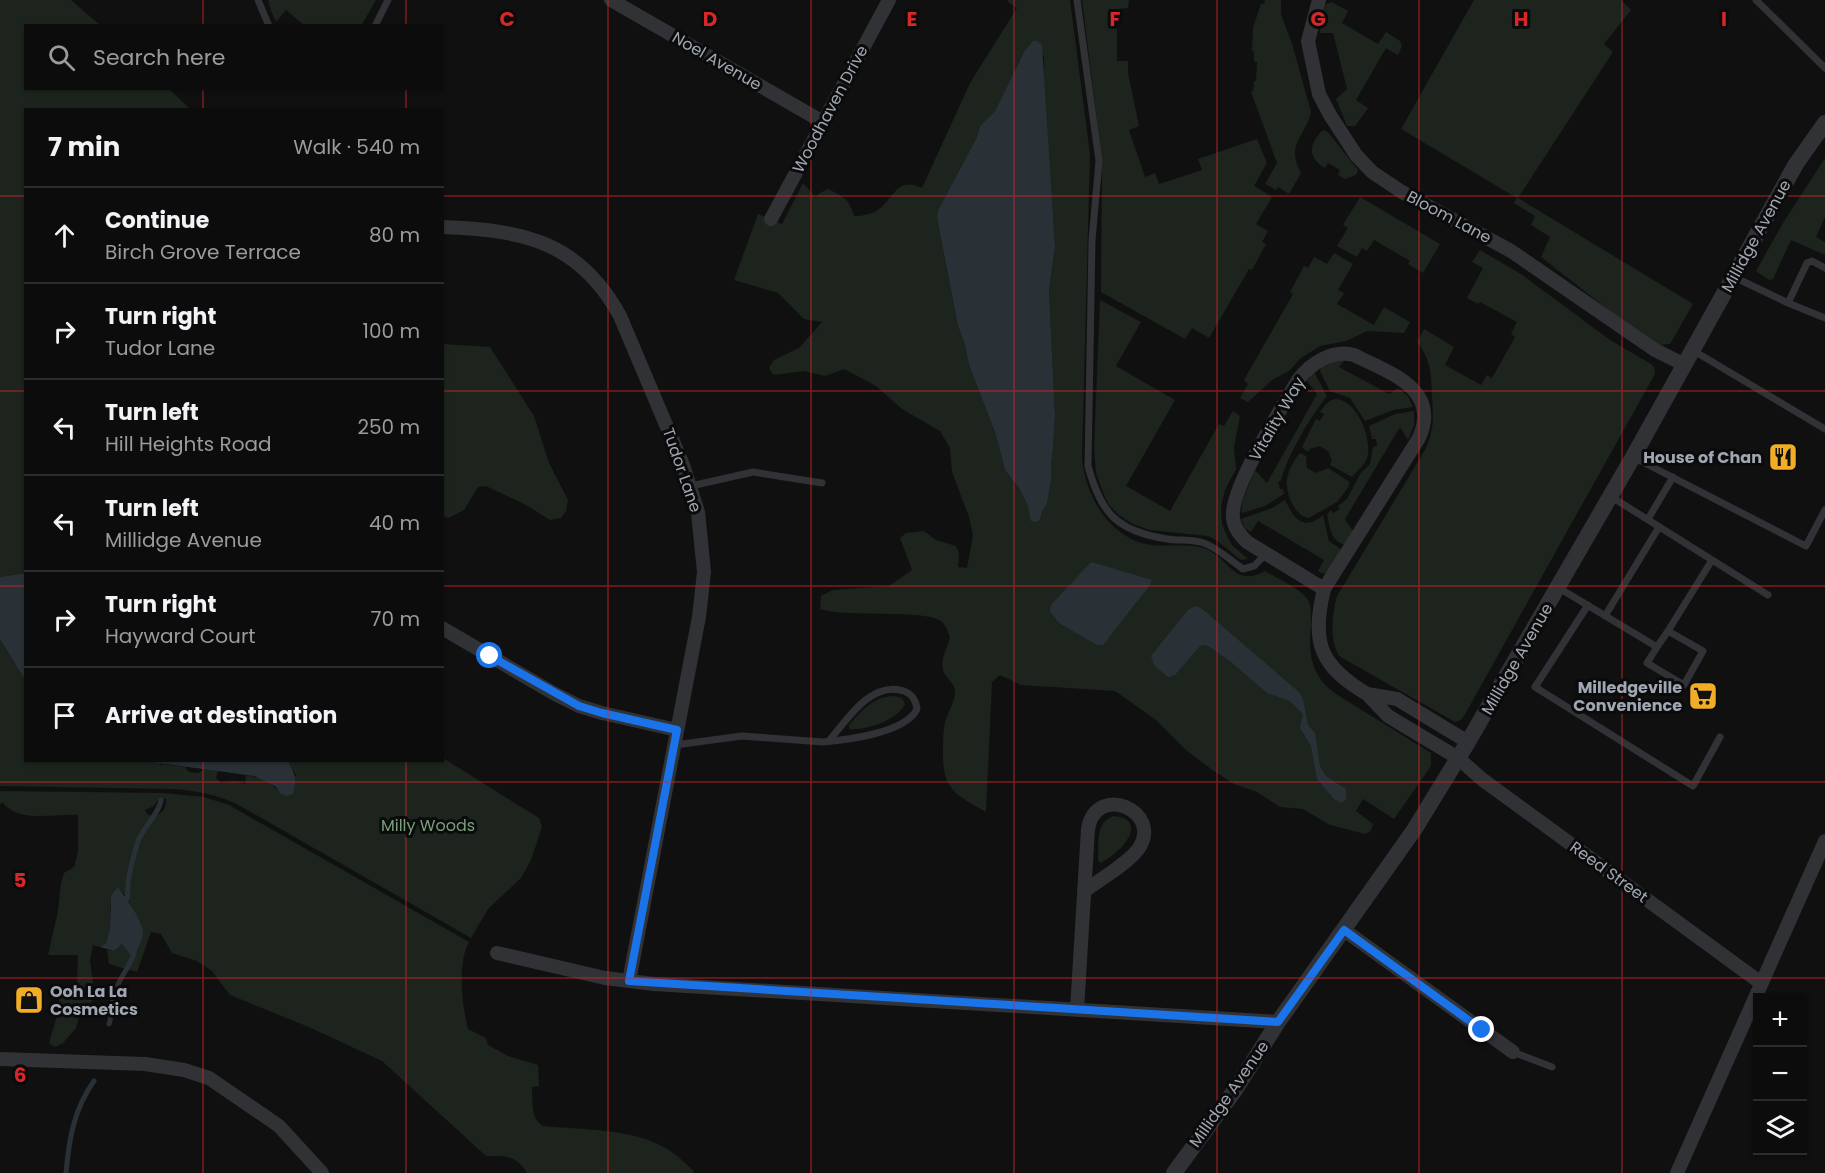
<!DOCTYPE html>
<meta charset="utf-8">
<style>
body{margin:0;font-family:Poppins,sans-serif;background:#1a1a1b;color:#f1f3f6}
.controls{position:absolute;right:18px;bottom:18px;display:grid;overflow:hidden;border-radius:0px;box-shadow:0 2px 4px #0004}
.controls button{width:54px;height:54px;display:grid;place-items:center;padding:0;border:0;border-bottom:2px solid #2c2c2e;background:#0c0c0d;color:#f1f3f6;font:30px sans-serif}
.stop{position:absolute;width:18px;height:18px;margin:-14px;border:4px solid #1a73e8;border-radius:50%;background:#fff}
.stop.end{background:#1a73e8;border-color:#fff;box-shadow:0 2px 6px #0008}
.list{margin:0;padding:0;list-style:none}
h2{display:flex;justify-content:space-between;align-items:center;height:78px;margin:0;padding:0 24px;font-size:26px}
h2 small{font-size:20px;font-weight:400;color:#9a9b9d}
.list li{display:grid;grid-template-columns:39px 1fr auto;gap:18px;align-items:center;box-sizing:border-box;height:96px;padding:0 24px;border-top:2px solid #2c2c2e}
.list b{display:block;font-size:22px;white-space:nowrap}
.list p{margin:0;font-size:20px;white-space:nowrap;color:#9a9b9d}
.list em{font-size:20px;font-style:normal;color:#9a9b9d}
.icon{flex:none;width:33px;height:33px;fill:none;stroke:currentColor;stroke-width:2;stroke-linecap:round;stroke-linejoin:round}
.map{position:relative;flex:none;width:1825px;height:1173px;overflow:hidden}
.search{position:absolute;background:#0c0c0d;box-shadow:0 2px 4px #0004;left:24px;top:24px;width:420px;height:66px;display:flex;align-items:center;gap:15px;box-sizing:border-box;padding:0 21px;border-radius:0px;color:#9a9b9d;font-size:22px}
.panel{position:absolute;background:#0c0c0d;box-shadow:0 2px 4px #0004;left:24px;top:108px;width:420px;height:654px;border-radius:0px}
.map>svg:first-child{display:block}
.green{fill:#1c241d;fill-rule:evenodd}
.water{fill:#293137}
.lines{fill:none;stroke-linecap:round;stroke-linejoin:round}
.stream{stroke:#293137;stroke-width:5}
.service{stroke:#313236;stroke-width:7}
.minor{stroke:#313236;stroke-width:14}
.tertiary{stroke:#313236;stroke-width:16}
.route{stroke:#1a73e8;stroke-width:8}
.grid{fill:none;stroke:#d62828;stroke-width:1.5;stroke-opacity:0.55}
.labels{text-anchor:middle;dominant-baseline:central;stroke-width:6;stroke-linejoin:round;paint-order:stroke}
.street-label{font-size:16px;fill:#a1a7b2;stroke:#0b0b0c}
.poi-label{font-size:16px;font-weight:bold;fill:#a1a7b2;stroke:#0b0b0c;text-anchor:end}
.park-label{font-size:16px;fill:#789e7a;stroke:#0b0b0c}
.grid-label{font-size:20px;text-anchor:middle;font-weight:bold;fill:#d62828;stroke:#0b0b0c;stroke-width:6;stroke-linejoin:round;paint-order:stroke}
</style>
<div class="map">
<svg width="1825" height="1173" viewBox="0 0 1825 1173">
<rect width="100%" height="100%" fill="#101011"/>
<path class="green" d="M0,0h71l29,25 -74,1v62l143,1 21,20 -164,1 -1,463 -25,4z
M268,0h108l-15,26 -57,-1 -18,-15 -10,12 -5,-11z
M1008,0h62l20,154 -8,304c3,38 28,81 69,87 16,2 42,-2 55,4 24,10 28,39 59,22 12,7 30,15 40,25 18,18 -15,65 31,98l95,59v13l-37,53 -31,-20 -7,12 17,13 -2,7 -6,3 -35,-9 -27,-16 -23,-2 -23,-15 -23,-8 -23,-15 -25,-19 -30,-30 -41,-29 -94,-6 -21,-10 -8,7 -6,130c-32,-18 -44,-23 -43,-62 0,-10 0,-19 2,-28 3,-9 10,-21 10,-30 0,-8 -5,-10 -9,-16 -9,-14 1,-25 4,-39 -2,-5 -4,-12 -9,-16 -18,-12 -92,-3 -121,-12l1,-13 12,-6 56,-4 23,-16 -12,-32 6,-5 18,-2 12,9 20,6 3,7 -1,14 9,1 6,-33 -4,-18 -17,-45 -2,-24 -10,-17 -38,-22 -26,-23 -32,-17 -19,7 -21,-5 -31,4 -4,-7 5,-8 25,-12 23,-26 -18,-3 -26,-26 -44,-13 24,-66 24,10 21,-41 13,15 2,-4 10,-5c15,7 21,10 26,27 8,0 18,-2 24,-6 16,-12 19,-34 44,-22l48,-105 47,-75 -9,-6zM1024,52l20,3v34l11,158 -6,43 6,126 -2,33 -2,15v17l-4,23 -5,8 -2,8 -12,-14 -9,-18 -14,-18 -9,-35 -27,-70 -4,-20 -7,-19 -21,-108 1,-8 38,-71 4,-13 15,-15z
M1082,0h47l-1,8 -11,1v52h11v12l11,53 -10,4 16,47 10,-4 4,11 43,-14 -4,-11 59,-20 10,24 -13,23 18,11 -16,27 12,7 -6,11 4,2 -14,26 -3,-1 -40,69 -17,-10 -7,11 -84,-47 1,-131z
M1265,0h16v14l12,33 18,65c-5,24 -26,32 -10,61l-12,21 -11,-7 -2,3 -11,-6 12,-21 -26,-71 2,-1 1,-10h2l1,-19h-3v-11h-2l1,-24 8,-23h3z
M1474,0h147l10,10 -27,34 9,8 -95,146 175,106 -23,40 -11,1 -40,-27 -78,-61 9,-20 -19,-12 4,-9 -21,-13 3,-5 -116,-69z
M1332,2l16,9 -6,12 36,21 8,-12 14,9 2,5 -4,9 -12,-7 -30,52 12,8 -13,18h-8l-11,-27 11,-10 -14,-56h-13v-11l6,-18z
M1323,130l5,2 30,38 -2,5 -11,4 -7,-4 2,-5 -12,-7 -3,5c-18,-11 -16,-24 -2,-38z
M1825,158v59l-9,20 9,5v13l-34,-15 -18,39 -4,1 -13,-9 27,-48z
M1360,197l80,47 -17,29 -15,-9 2,-3 -36,-21 -7,11 -5,-3 -5,9 -20,-11 11,-18 -5,-3z
M1480,250l41,24 89,66 41,24 3,3 1,7 -191,342 -3,4 -6,2 -116,-66c-10,-18 -7,-41 -2,-60l88,-146c10,-22 8,-32 7,-55 -1,-21 -1,-36 -15,-53l7,-13 30,18 -9,18 36,20 6,-10 5,3 23,-41 -4,-3 6,-12 -37,-20 -2,2 -11,-6 16,-30 -11,-6z
M1334,253l19,11 -15,26 6,3 -7,11 37,21 10,-18 26,15 -6,11 -37,-2 -21,10 -26,5 -19,12 -12,13 -17,9 -24,22 -8,-4 8,-14 -4,-4 49,-86 -3,-2 14,-26 4,2 6,-11 13,7z
M1100,300l41,22 -25,44 59,34 -49,86 44,25 49,-87 5,2 9,-15 7,5 -6,31 2,22 -11,21 -4,17 1,17 6,14 4,7 16,14 -7,1 -25,-20 -8,-4 -59,-6 -16,-6 -14,-9 -10,-10 -7,-15 -6,-17 -2,-26z
M443,344l47,3 44,69 15,47 19,37 -2,11 -5,7 -11,2 -22,-14 -42,-20 -8,1 -14,23 -16,8 -5,-2z
M1339,360h6l-6,7 50,27 9,-6 10,8 5,11 -20,3 -28,11 -15,-23 -20,-7 -10,-20 1,-4z
M1314,372l13,24c-15,18 -41,62 -46,85l-3,1 2,7h3l1,5 -19,12 -23,7 -1,-1 2,-13 12,-29 12,13 50,-89 -10,-13z
M1336,399c21,1 37,40 31,59 -2,7 -10,13 -15,19l-22,-12 2,-4 -4,-10 -9,-5 -9,3 -2,3 -6,-5 14,-28 4,2 4,-7 -4,-2c4,-6 8,-12 16,-13z
M1414,411v14l-6,15 -8,-13 -55,92 8,12 -8,14c-15,-5 -15,-17 -18,-31l4,-4 2,3 7,-4 -2,-3 9,-7 13,-25 10,-10 3,-17 4,-1 -1,-7h-4l-3,-13 26,-12z
M1300,453l6,3 1,12 9,5 12,-5 22,14 -2,6 -11,14 -28,16c-15,-2 -24,-26 -22,-39 1,-8 8,-21 13,-26z
M1285,500c8,16 17,33 38,15l6,26 13,9 -13,22 -6,2 -5,-3 6,-11 -66,-39 -7,11 -6,-4 -4,-9 31,-11z
M0,639l25,41 1,80 118,1 16,2 1,3 1,-2 23,3 4,5 10,1 5,-4 14,2 -2,7 5,5 14,-2 10,3 1,-9c10,2 25,6 31,15l19,-15 -8,-14 154,-1 1,-2 96,60 3,9 -11,33 -10,18 -33,31 -17,29 -229,-131c-22,-12 -43,-16 -69,-18l-173,-3z
M894,696l8,2 3,6c-7,16 -40,27 -56,25v-4c14,-15 23,-28 45,-29z
M0,791l163,2 41,4 25,8 240,137c-12,22 -7,63 -1,87l18,9 2,7 20,11 30,9 1,21 -7,1c1,13 -2,32 11,39 40,4 85,2 121,21 11,6 21,16 30,24l-1,2h-166c-11,-18 -21,-17 -41,-17l-104,-95 -71,-33 -81,-33 -18,-24 -15,-10 -25,-8 -11,-19 -10,-2 -14,40 -28,-8 -2,-14 7,1 8,-7 9,12 6,-8 4,-25c-7,-11 -12,-24 -21,-33l-10,13v25l-4,15 -6,4 -7,-2 -3,15 5,37 -16,20 -3,11 -13,15 -8,4 -6,-4 10,-34v-16l18,-8 1,-30h-30l10,-44 3,-28 3,-10 10,-6 4,-15v-37c-24,-2 -59,9 -76,-13l-2,3zM166,799c0,9 -3,15 -12,17l-7,-2 -2,-4 9,-4 4,-6z
M1114,816c38,4 4,40 -14,47l-2,-3c1,-17 -3,-38 16,-44z"/>
<path class="water" d="M1033,41h4l5,4 13,202 -6,43 6,126 -2,33 -2,15v17l-4,23 -5,8 -2,8 -4,2 -5,-1 -3,-15 -9,-18 -14,-18 -9,-35 -27,-70 -4,-20 -7,-19 -21,-108 1,-8 38,-71 4,-13 15,-15 29,-59z
M1091,562l61,18 -2,5 -47,60h-6l-38,-22 -9,-12 1,-6z
M25,573h1l-1,107 -25,-41v-62z
M1196,606l5,2 98,84 4,7 5,26 7,8 5,34 7,10 19,12v10l-4,4 -8,-4 -17,-20 -6,-33 -11,-18 3,-14 -13,-13 -23,-8 -37,-32 -22,-15 -6,-1 -3,2 -24,28 -7,2 -14,-12 -3,-9 37,-46z
M144,761h144c7,12 9,19 5,33l-6,2 -6,-2 -6,-8 -21,-10z
M118,887c7,11 25,32 25,46 0,7 -6,14 -7,22l-5,1 -9,-12 -8,7 -14,-4 6,-4 4,-15 1,-32z"/>
<g class="lines">
<path class="stream" d="M125,902c5,-7 2,-11 3,-18 1,-11 7,-33 10,-43 6,-14 22,-29 23,-41
M109,1024c4,-11 2,-21 6,-32 4,-14 15,-25 19,-39l-3,-3
M66,1173c3,-34 8,-64 28,-92"/>
<path class="service" d="M258,0l11,26
M1077,0l22,161 -7,79 -4,226c13,47 28,65 79,73 12,2 25,0 37,4 14,5 27,18 39,26l11,-3 12,-12
M1756,0l69,68
M375,26l13,-26
M1734,277l54,26 37,15
M1788,303l19,-40 5,-2 13,7
M1694,351l131,78
M1633,457l173,89 19,-36
M691,486l62,-14 69,11
M1610,496l158,99
M1648,519l25,-42
M1559,588l98,59 -10,16 37,22 19,-34 -35,-20 44,-71
M1588,605l-53,82 158,99 27,-49
M1605,616l54,-89
M1657,647l11,-16
M675,745l67,-9 81,6c23,-2 83,-9 94,-33 -1,-8 -5,-15 -13,-18 -33,-11 -58,30 -75,50
M1513,1052l39,15"/>
<path class="minor" d="M611,0l212,122
M1319,0l-11,41 11,53 11,21 26,40 16,17 30,20 109,59 144,99 30,15
M771,219l118,-219
M442,227c81,3 137,14 178,89l63,149 15,47 6,60 -5,45 -70,364
M1324,589l-77,-47c-7,-7 -13,-14 -14,-24 -4,-28 49,-110 65,-138 12,-16 34,-31 56,-25 35,18 87,33 65,83l-95,151c-13,54 -4,77 43,105
M442,628l113,66 24,12 23,7 75,17
M1468,742l-71,-43 -30,-5 21,22 70,42 25,22 278,203
M1344,930l169,122
M497,953l108,25 49,6 624,38
M1077,1010l11,-181c8,-47 75,-18 51,19 -9,14 -41,33 -55,43
M0,1059l145,5 39,6 25,8 70,48 43,47
M1677,1173l148,-332"/>
<path class="tertiary" d="M1174,1173l61,-83 43,-68 136,-192 54,-88 165,-285 163,-293 29,-41"/>
</g>
<g class="lines">
<path class="route" d="M490,656l89,50 23,7 75,17 -48,251 649,41 66,-92 138,100"/>
</g>
<path class="grid" d="M203,0v26M406,0v26M608,0v1173M811,0v1173M1014,0v1173M1217,0v1173M1419,0v1173M1622,0v1173M203,88v22M406,88v22M0,196h26M442,196h1383M0,391h26M442,391h1383M0,586h26M442,586h1383M203,760v413M406,760v413M0,782h1825M0,978h1825"/>
<defs>
<g id="restaurant-square" transform="scale(1.5)"><rect x="-9" y="-9" width="18" height="18" rx="4" fill="#f1ad28" stroke="#0b0b0c"/><path d="M-5-6h1v4h1v-4h1v4h1v-4h1v5L-1.5 .5V6h-2V.5L-5-1ZM5-6V6H3V1.5H1.5Q1.5-4 5-6Z" fill="#111"/></g>
<g id="supermarket-square" transform="scale(1.5)"><rect x="-9" y="-9" width="18" height="18" rx="4" fill="#f1ad28" stroke="#0b0b0c"/><path d="M-6-5.5h2.5l.6 2H6L4.5 2H-2.5L-4.4-4H-6ZM-1.5 3.2a1.3 1.3 0 1 0 .1 0ZM3 3.2a1.3 1.3 0 1 0 .1 0Z" fill="#111"/></g>
<g id="shop-square" transform="scale(1.5)"><rect x="-9" y="-9" width="18" height="18" rx="4" fill="#f1ad28" stroke="#0b0b0c"/><path d="M-5-2.5h2.3a2.7 3.5 0 0 1 5.4 0H5L5.5 6h-11ZM-1.5-2.5h3a1.5 2.3 0 0 0-3 0Z" fill="#111"/></g>
</defs>
<g fill-rule="evenodd">
<use href="#restaurant-square" x="1783" y="457"/>
<use href="#supermarket-square" x="1703" y="696"/>
<use href="#shop-square" x="29" y="1000"/>
</g>
<g class="labels">
<g class="street-label">
<text transform="translate(717 61) rotate(30)">Noel Avenue</text>
<text transform="translate(830 109) rotate(-62)">Woodhaven Drive</text>
<text transform="translate(1449 217) rotate(28)">Bloom Lane</text>
<text transform="translate(1756 236) rotate(-61)">Millidge Avenue</text>
<text transform="translate(1277 419) rotate(-60)">Vitality Way</text>
<text transform="translate(682 470) rotate(71)">Tudor Lane</text>
<text transform="translate(1517 659) rotate(-60)">Millidge Avenue</text>
<text transform="translate(1609 872) rotate(36)">Reed Street</text>
<text transform="translate(1229 1094) rotate(-55)">Millidge Avenue</text>
</g>
<g class="poi-label">
<text x="1762" y="457">House of Chan</text>
<text x="1682" y="687">Milledgeville<tspan x="1682" dy="18">Convenience</tspan></text>
<text x="50" y="991" text-anchor="start">Ooh La La<tspan x="50" dy="18">Cosmetics</tspan></text>
</g>
<g class="park-label">
<text x="428" y="825">Milly Woods</text>
</g>
</g>
<g class="grid-label">
<text x="507" y="26">C</text>
<text x="710" y="26">D</text>
<text x="912" y="26">E</text>
<text x="1115" y="26">F</text>
<text x="1318" y="26">G</text>
<text x="1521" y="26">H</text>
<text x="1724" y="26">I</text>
<text x="20" y="887">5</text>
<text x="20" y="1082">6</text>
</g>
</svg>
<div class="controls">
<button>+</button>
<button>−</button>
<button><svg class="icon" aria-label="layers" viewBox="0 0 24 24"><path d="M12 4l9 5-9 5-9-5zM3 14l9 5 9-5"/></svg></button>
</div>
<div class="stop" style="left:490px;top:656px"></div>
<div class="stop end" style="left:1482px;top:1030px"></div>
<div class="search"><svg class="icon" aria-label="search" viewBox="0 0 24 24"><circle cx="10" cy="10" r="6"/><path d="M15 15l6 6"/></svg>Search here</div>
<section class="panel">
<h2>7 min<small>Walk · 540 m</small></h2>
<ul class="list">
<li><svg class="icon" aria-label="ahead" viewBox="0 0 24 24"><path d="M12 20V5M6 11l6-6 6 6"/></svg><div><b>Continue</b><p>Birch Grove Terrace</p></div><em>80 m</em></li>
<li><svg class="icon" aria-label="right" viewBox="0 0 24 24"><path d="M7 20v-9h11M14 6l5 5-5 5"/></svg><div><b>Turn right</b><p>Tudor Lane</p></div><em>100 m</em></li>
<li><svg class="icon" aria-label="left" viewBox="0 0 24 24"><path d="M17 20v-9H6M10 6l-5 5 5 5"/></svg><div><b>Turn left</b><p>Hill Heights Road</p></div><em>250 m</em></li>
<li><svg class="icon" aria-label="left" viewBox="0 0 24 24"><path d="M17 20v-9H6M10 6l-5 5 5 5"/></svg><div><b>Turn left</b><p>Millidge Avenue</p></div><em>40 m</em></li>
<li><svg class="icon" aria-label="right" viewBox="0 0 24 24"><path d="M7 20v-9h11M14 6l5 5-5 5"/></svg><div><b>Turn right</b><p>Hayward Court</p></div><em>70 m</em></li>
<li><svg class="icon" aria-label="arrive" viewBox="0 0 24 24"><path d="M6 21V4h12l-3 4 3 4H6"/></svg><div><b>Arrive at destination</b></div></li>
</ul>
</section>
</div>
